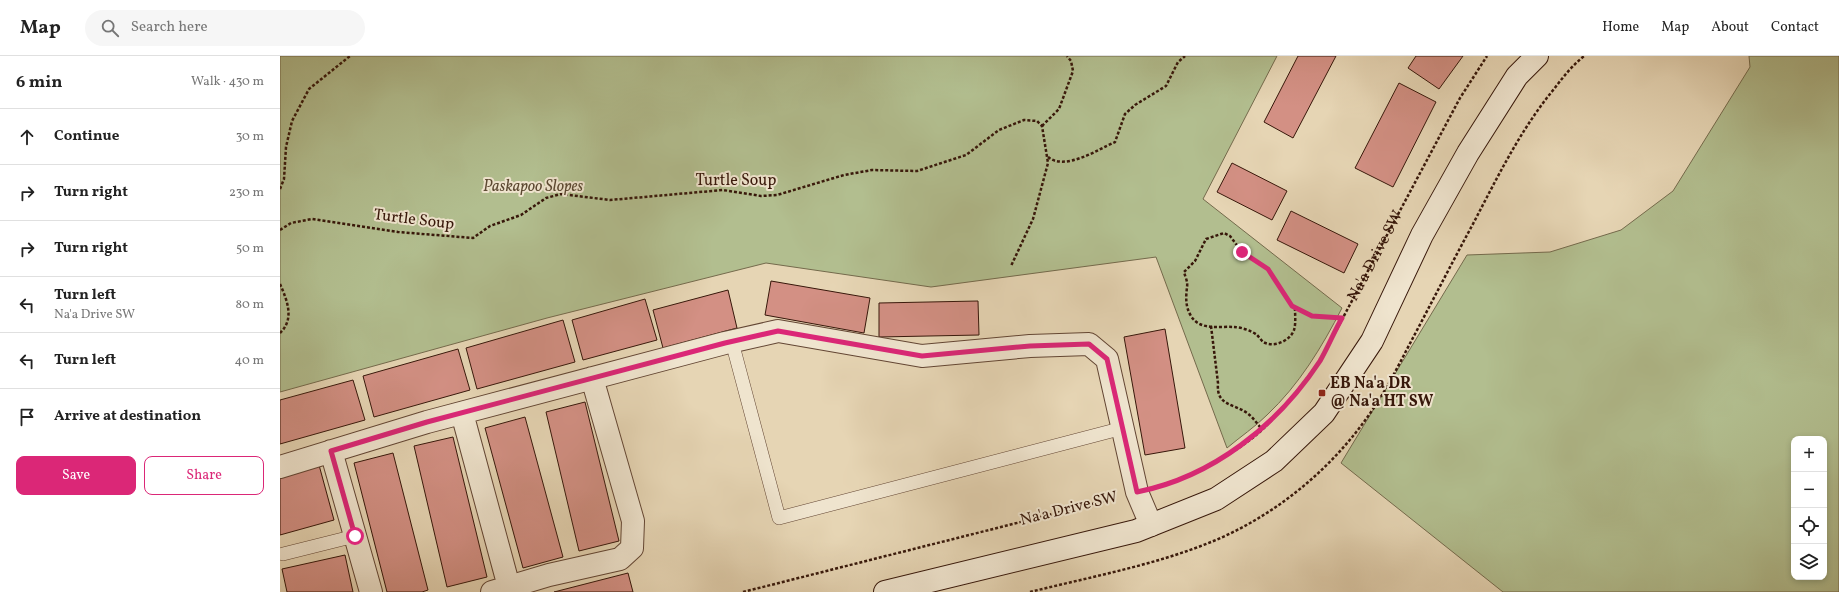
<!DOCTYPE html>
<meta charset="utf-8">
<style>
body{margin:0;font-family:Vollkorn,serif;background:#f6f6f6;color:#222}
.controls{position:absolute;right:12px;bottom:12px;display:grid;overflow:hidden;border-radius:8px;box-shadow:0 2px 6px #0003}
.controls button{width:36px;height:36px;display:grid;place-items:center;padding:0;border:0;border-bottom:1px solid #e0e0e0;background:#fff;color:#222;font:20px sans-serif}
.stop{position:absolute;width:12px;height:12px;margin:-9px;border:3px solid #db2777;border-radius:50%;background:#fff}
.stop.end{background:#db2777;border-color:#fff;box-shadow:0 1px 4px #0008}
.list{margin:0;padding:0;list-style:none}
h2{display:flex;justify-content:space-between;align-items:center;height:52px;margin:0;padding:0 16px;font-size:17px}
h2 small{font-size:13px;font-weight:400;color:#767676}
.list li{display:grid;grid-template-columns:26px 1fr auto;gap:12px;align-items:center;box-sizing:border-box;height:56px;padding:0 16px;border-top:1px solid #e0e0e0}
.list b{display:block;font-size:15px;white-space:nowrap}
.list p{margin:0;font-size:13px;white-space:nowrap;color:#767676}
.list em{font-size:13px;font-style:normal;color:#767676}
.actions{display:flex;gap:8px;padding:12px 16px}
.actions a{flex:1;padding:9px 0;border:1px solid #db2777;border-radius:8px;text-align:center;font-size:14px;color:#db2777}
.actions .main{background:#db2777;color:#fff}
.icon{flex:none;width:22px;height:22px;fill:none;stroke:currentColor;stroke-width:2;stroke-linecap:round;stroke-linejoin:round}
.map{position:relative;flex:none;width:1559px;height:536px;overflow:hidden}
header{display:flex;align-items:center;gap:24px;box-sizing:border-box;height:56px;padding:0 20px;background:#fff;border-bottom:1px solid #e0e0e0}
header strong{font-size:19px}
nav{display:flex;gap:22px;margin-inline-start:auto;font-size:14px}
.search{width:280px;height:36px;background:#f6f6f6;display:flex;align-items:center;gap:10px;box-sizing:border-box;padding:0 14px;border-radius:22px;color:#767676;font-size:15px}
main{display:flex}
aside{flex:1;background:#fff}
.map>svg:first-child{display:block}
.green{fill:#b2be8f;stroke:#746a4c;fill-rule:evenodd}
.building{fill:#d39084;stroke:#37170a}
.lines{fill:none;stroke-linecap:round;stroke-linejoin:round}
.lane-casing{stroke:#634634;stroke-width:14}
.street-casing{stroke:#634634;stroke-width:24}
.secondary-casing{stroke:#37170a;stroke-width:24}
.path{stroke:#37170a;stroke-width:2.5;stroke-dasharray:3 2;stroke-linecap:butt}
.lane{stroke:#efe4ce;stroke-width:13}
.street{stroke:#efe4ce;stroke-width:22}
.secondary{stroke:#efe4ce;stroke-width:22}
.route{stroke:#db2777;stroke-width:5}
.poi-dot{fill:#8f2418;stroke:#efe4ce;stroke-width:1.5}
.labels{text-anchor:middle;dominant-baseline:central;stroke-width:4;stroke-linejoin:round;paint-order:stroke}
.street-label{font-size:16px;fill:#37170a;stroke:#efe4ce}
.park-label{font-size:16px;font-style:italic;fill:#5c4932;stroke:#efe4ce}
.poi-label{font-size:16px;font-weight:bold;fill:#37170a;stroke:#efe4ce;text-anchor:start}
</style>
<header>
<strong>Map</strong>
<div class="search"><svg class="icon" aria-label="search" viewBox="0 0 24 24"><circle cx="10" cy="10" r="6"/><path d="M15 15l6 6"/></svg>Search here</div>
<nav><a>Home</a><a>Map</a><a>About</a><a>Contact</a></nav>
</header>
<main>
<aside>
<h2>6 min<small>Walk · 430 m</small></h2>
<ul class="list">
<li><svg class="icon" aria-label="ahead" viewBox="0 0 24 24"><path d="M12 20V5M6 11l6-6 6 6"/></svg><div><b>Continue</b></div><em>30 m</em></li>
<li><svg class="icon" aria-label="right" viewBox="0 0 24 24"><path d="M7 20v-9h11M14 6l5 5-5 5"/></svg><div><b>Turn right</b></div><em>230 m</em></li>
<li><svg class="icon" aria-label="right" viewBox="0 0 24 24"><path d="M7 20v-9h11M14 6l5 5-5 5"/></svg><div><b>Turn right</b></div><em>50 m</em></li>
<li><svg class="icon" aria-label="left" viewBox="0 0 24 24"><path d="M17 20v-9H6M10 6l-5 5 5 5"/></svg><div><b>Turn left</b><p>Na'a Drive SW</p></div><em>80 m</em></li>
<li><svg class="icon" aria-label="left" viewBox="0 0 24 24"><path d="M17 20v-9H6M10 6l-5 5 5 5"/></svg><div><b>Turn left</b></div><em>40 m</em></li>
<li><svg class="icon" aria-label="arrive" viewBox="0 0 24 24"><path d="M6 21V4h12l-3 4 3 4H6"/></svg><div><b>Arrive at destination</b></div></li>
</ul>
<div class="actions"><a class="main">Save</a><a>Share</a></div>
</aside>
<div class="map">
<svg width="1559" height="536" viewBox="0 0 1559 536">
<rect width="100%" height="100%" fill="#e6d5b4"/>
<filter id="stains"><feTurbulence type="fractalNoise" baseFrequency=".005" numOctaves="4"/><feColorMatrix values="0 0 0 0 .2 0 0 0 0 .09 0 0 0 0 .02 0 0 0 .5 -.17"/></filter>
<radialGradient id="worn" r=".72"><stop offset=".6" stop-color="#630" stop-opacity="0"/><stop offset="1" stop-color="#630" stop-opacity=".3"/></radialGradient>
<path class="green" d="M0,0h997l-74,143 139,109c-20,39 -43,77 -75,107 -12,12 -27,22 -40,33l-71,-191 -225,30 -165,-24 -219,55 -267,74z
M1469,0h90v536h-336l-162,-129 126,-208 83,-3 71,-22 52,-39 77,-124zM1514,383h30v138h-30z"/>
<path class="building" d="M1018,0h38l-43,82 -29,-16z
M1136,0h47l-24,33 -31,-21z
M1119,27l37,19 -43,85 -38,-19z
M952,107l55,28 -15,29 -55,-28z
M1011,155l67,33 -14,29 -67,-33z
M491,225l99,17 -6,35 -99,-18z
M448,234l9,38 -74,20 -10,-38z
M365,243l12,41 -74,20 -11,-40z
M698,245l1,34 -100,2v-34z
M283,264l12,42 -98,27 -11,-41z
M885,273l20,119 -40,7 -21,-118z
M178,293l12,41 -96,27 -11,-41z
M73,324l12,40 -85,24v-44z
M305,346l34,139 -40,10 -33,-139z
M245,361l38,140 -40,11 -38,-140z
M173,381l34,140 -40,10 -33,-141z
M113,397l35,137 -6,2h-35l-33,-129z
M39,409l15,55 -54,15v-59z
M65,499l8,37h-66l-5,-23z
M348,517l5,19h-79z"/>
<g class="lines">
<g class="lane-casing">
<path id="lane" d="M452,286l47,176 344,-90
M3,498l72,-18"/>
</g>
<g class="street-casing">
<path id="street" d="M182,357l47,174
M51,395l40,141
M0,411l147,-45 298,-79 53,-12 144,25 108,-10 59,-2 18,15 30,133 14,33
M212,536l57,-17 71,-16 12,-11 1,-27 -41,-143"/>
</g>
<g class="secondary-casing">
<path id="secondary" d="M605,536l251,-61 80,-32 58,-38 50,-48 48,-72 50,-106 46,-82 49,-77 20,-20"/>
</g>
<g class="path">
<path d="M762,70l17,-17 14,-38 -2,-10 -4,-5"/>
<path d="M768,101c17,14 49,-7 67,-15l10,-28 10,-9 31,-19 12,-24 7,-6"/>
<path d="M0,133l4,-10 2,-32 6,-26 17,-32 41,-33"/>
<path d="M0,174l11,-7 21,-4 86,13 75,6 17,-12 31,-11 25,-17 15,-4 49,6 113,-10 38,6 16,-1 67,-20 28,-5 45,1 49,-16 33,-25 25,-10 13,1 5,5 6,37 -15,56 -22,47"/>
<path d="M0,228c7,16 15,35 0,49"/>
<path d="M1015,252c0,7 1,16 -1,22 -4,11 -20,18 -31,12 -2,-2 -4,-5 -6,-7 -5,-4 -16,-8 -23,-8 -14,-1 -34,4 -43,-11 -6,-10 -5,-19 -4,-29 1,-5 -2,-11 -3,-15l11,-11 11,-22 18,-6 6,3 12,16 26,17 24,37 20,10 30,2"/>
<path d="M931,270l7,57c-2,23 15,20 29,30 6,4 10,11 15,16"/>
<path id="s1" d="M878,430c35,-10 82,-34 108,-60 21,-21 38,-43 55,-67l139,-261 27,-42"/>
<path d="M463,536l373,-94"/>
<path d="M750,536c60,-15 125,-27 181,-50 64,-26 121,-73 160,-130 17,-24 30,-52 44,-78 20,-38 39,-75 59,-112 24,-46 47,-93 80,-133 9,-12 18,-23 30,-33"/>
</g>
<use href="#lane" class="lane"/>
<use href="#street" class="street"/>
<use href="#secondary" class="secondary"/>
</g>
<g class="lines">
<path class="route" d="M75,480l-24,-85 96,-29 298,-79 53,-12 144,25 108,-10 59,-2 18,15 30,133c76,-15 141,-67 183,-131 8,-14 14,-29 22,-43l-30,-2 -20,-10 -24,-37 -26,-17"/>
</g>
<rect class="poi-dot" x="1038" y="333" width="8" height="8" rx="2"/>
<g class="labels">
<g class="street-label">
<text x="456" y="125">Turtle Soup</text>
<text transform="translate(134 164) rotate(7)">Turtle Soup</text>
<text stroke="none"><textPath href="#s1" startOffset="328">Na'a Drive SW</textPath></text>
<text transform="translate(789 453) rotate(-14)">Na'a Drive SW</text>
</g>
<g class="park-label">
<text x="253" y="131">Paskapoo Slopes</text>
</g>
<g class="poi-label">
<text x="1050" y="328">EB Na'a DR<tspan x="1050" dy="18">@ Na'a HT SW</tspan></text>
</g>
</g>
<rect width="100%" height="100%" filter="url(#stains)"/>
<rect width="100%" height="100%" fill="url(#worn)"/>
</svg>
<div class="controls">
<button>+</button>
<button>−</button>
<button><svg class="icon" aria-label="locate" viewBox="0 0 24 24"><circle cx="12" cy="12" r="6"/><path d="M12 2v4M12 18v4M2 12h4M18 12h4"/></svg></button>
<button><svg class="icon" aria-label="layers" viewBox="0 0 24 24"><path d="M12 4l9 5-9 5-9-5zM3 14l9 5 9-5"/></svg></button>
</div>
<div class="stop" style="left:75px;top:480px"></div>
<div class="stop end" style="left:962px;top:196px"></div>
</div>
</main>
